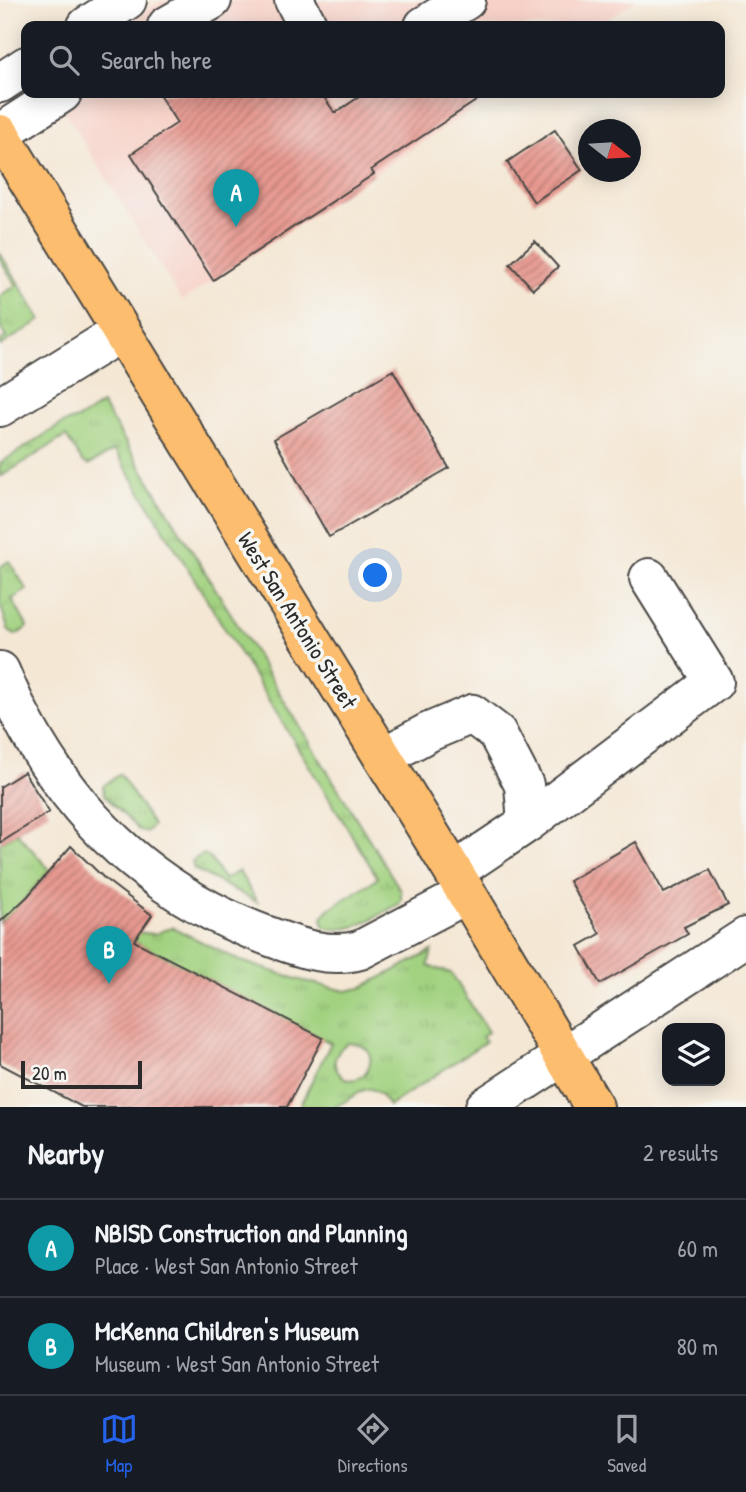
<!DOCTYPE html>
<meta charset="utf-8">
<style>
body{margin:0;font-family:"Patrick Hand",sans-serif;background:#242831;color:#f1f3f6}
.controls{position:absolute;right:21px;bottom:21px;display:grid;overflow:hidden;border-radius:14px;box-shadow:0 4px 18px #0003}
.controls button{width:63px;height:63px;display:grid;place-items:center;padding:0;border:0;border-bottom:2px solid #363941;background:#171b24;color:#f1f3f6;font:35px sans-serif}
.compass{position:absolute;left:578px;top:119px;width:63px;height:63px;border-radius:50%;background:#171b24;box-shadow:0 4px 18px #0003;rotate:107deg}
.scale{position:absolute;left:21px;bottom:18px;width:121px;box-sizing:border-box;padding-left:7px;border:4px solid #2b2b2b;border-top:0;font-size:19px;line-height:24px;white-space:nowrap;color:#2b2b2b;-webkit-text-stroke:5px #f6f6f2;paint-order:stroke}
.you{position:absolute;left:376px;top:576px;width:24px;height:24px;margin:-18px;border:5px solid #fff;border-radius:50%;background:#1a73e8;box-shadow:0 0 0 10px #1a73e833}
.badge{display:grid;place-items:center;width:46px;height:46px;border-radius:50%;background:#2563eb;color:#fff;font-size:23px;font-weight:700}
.pin{position:absolute;translate:-50% -58px;filter:drop-shadow(0 2px 4px #0008)}
.pin::after{content:'';position:absolute;top:37px;width:24px;height:21px;background:inherit;clip-path:polygon(0 0,100% 0,50% 100%)}
.list{margin:0;padding:0;list-style:none}
h2{display:flex;justify-content:space-between;align-items:center;height:91px;margin:0;padding:0 28px;font-size:30px}
h2 small{font-size:23px;font-weight:400;color:#9ea1a6}
.list li{display:grid;grid-template-columns:46px 1fr auto;gap:21px;align-items:center;box-sizing:border-box;height:98px;padding:0 28px;border-top:2px solid #363941}
.list b{display:block;font-size:26px;white-space:nowrap}
.list p{margin:0;font-size:23px;white-space:nowrap;color:#9ea1a6}
.list em{font-size:23px;font-style:normal;color:#9ea1a6}
.icon{flex:none;width:38px;height:38px;fill:none;stroke:currentColor;stroke-width:2;stroke-linecap:round;stroke-linejoin:round}
.map{position:relative;flex:none;width:746px;height:1107px;overflow:hidden}
.search{position:absolute;background:#171b24;box-shadow:0 4px 18px #0003;left:21px;right:21px;top:21px;height:77px;display:flex;align-items:center;gap:18px;box-sizing:border-box;padding:0 24px;border-radius:14px;color:#9ea1a6;font-size:26px}
.sheet{height:287px;background:#171b24}
nav{display:flex;justify-content:space-around;align-items:center;box-sizing:border-box;height:98px;border-top:2px solid #363941;background:#171b24;font-size:19px;color:#9ea1a6}
nav a{display:grid;justify-items:center;gap:4px}
nav .on{color:#2563eb}
.map>svg:first-child{display:block}
.built{fill:#f7d1c7}
.grass{fill:url(#grass-tufts);stroke:#667e56;stroke-width:2;fill-rule:evenodd}
.building{fill:url(#building-hatch)}
.lines{fill:none;stroke-linecap:round;stroke-linejoin:round}
.minor-casing{stroke:#494744;stroke-width:42}
.major-casing{stroke:#494744;stroke-width:42}
.minor{stroke:#fff;stroke-width:38}
.major{stroke:#fcbd6e;stroke-width:38}
.labels{text-anchor:middle;dominant-baseline:central;stroke-width:7;stroke-linejoin:round;paint-order:stroke}
.street-label{font-size:23px;fill:#2b2b2b;stroke:#f6f6f2}
</style>
<div class="map">
<svg width="746" height="1107" viewBox="0 0 746 1107">
<defs>
<pattern id="grass-tufts" width="24" height="20" patternUnits="userSpaceOnUse" patternTransform="scale(1.75)"><rect width="24" height="20" fill="#a2d280"/><path d="M3 7l-1-3M5 7V3M7 7l1-3M15 17l-1-3M17 17v-4M19 17l1-3" fill="none" stroke="#8cb46f"/></pattern>
<pattern id="building-hatch" width="6" height="6" patternUnits="userSpaceOnUse" patternTransform="scale(1.75)"><rect width="6" height="6" fill="#e79990"/><path d="M-1 1l2-2M0 6l6-6M5 7l2-2" fill="none" stroke="#bb7d76"/></pattern>
</defs>
<rect width="100%" height="100%" fill="#f6f6f2"/>
<filter id="ink" filterUnits="userSpaceOnUse"><feTurbulence type="fractalNoise" baseFrequency=".0143" numOctaves="2"/><feDisplacementMap in="SourceGraphic" scale="14" xChannelSelector="R" yChannelSelector="G"/><feConvolveMatrix kernelMatrix="1 2 1 2 8 2 1 2 1" color-interpolation-filters="sRGB"/></filter>
<filter id="wash" filterUnits="userSpaceOnUse"><feTurbulence type="fractalNoise" baseFrequency=".00686" numOctaves="4" result="noise"/><feDisplacementMap in="SourceGraphic" scale="28" xChannelSelector="R" yChannelSelector="G"/><feGaussianBlur stdDeviation="1.57" result="paint"/><feColorMatrix in="noise" values="0 0 0 0 0 0 0 0 0 0 0 0 0 0 0 0 0 1.4 0 .05"/><feComposite in="paint" operator="in"/></filter>
<g filter="url(#wash)">
<rect width="100%" height="100%" fill="#f4e7d4"/>
<path class="built" d="M163,0l238,1 236,-1 -40,26h-474z
M53,93h444l-315,208z"/>
<path class="grass" d="M0,253l41,67 -41,26v-5l6,-4 -6,-9v-32l16,-11 -16,-26z
M102,404l299,487v9l-2,4c-25,13 -47,31 -75,23l-2,-10 8,-9 48,-30 -263,-428 -27,15 -6,-4 -16,-25 -66,41v-14l62,-39 18,-6z
M9,561l18,29 -15,9 15,27 -1,3 -11,6 -6,-4 -9,-27v-37z
M120,774l33,51 -6,7 -7,-1 -36,-36 -1,-9z
M17,833l33,37 -27,31 3,4 -26,17v-79z
M204,854l6,4 14,22 15,-9 18,31 -63,-33 -2,-8z
M172,927l66,33 62,20 46,11 15,-3 71,-37 -4,15 23,7 37,59 -6,5 3,5 -96,64c-22,-36 -33,-5 -56,1 -10,0 -24,0 -34,0l32,-64 -219,-113 43,4zM348,1043c42,0 16,52 -7,32 -12,-11 -5,-25 7,-32z"/>
<g id="blocks">
<path class="building" d="M158,93h163l14,20 30,-20h123l-117,77 3,4 -161,106 -82,-126 46,-31z
M555,130l27,40 -48,32 -27,-40z
M535,241l23,26 -25,22 -23,-25z
M393,370l56,98 -120,69 -55,-98z
M24,772l25,40 -49,31v-56z
M636,842l28,51 46,-23 18,35 -44,22 4,7 -88,50 -21,-38 21,-12 -31,-53z
M71,846l34,33 47,36 -18,26 189,97 -36,69h-205l-82,-43v-142l27,-25z"/>
</g>
</g>
<g filter="url(#ink)">
<use href="#blocks" fill-opacity="0" stroke="#494744" stroke-width="2"/>
<g class="lines">
<g class="minor-casing">
<path id="minor" d="M294,0l14,26
M87,26l40,-26
M167,26l45,-26
M424,26l42,-26
M0,83l26,-17
M0,133l62,-40
M0,407l121,-75
M0,671c52,126 139,218 268,265 30,11 60,23 92,14l107,-56
M383,757l46,-25 43,-18 25,19 27,52 3,38 -73,49
M527,823l187,-141 -65,-104
M485,1107l261,-170"/>
</g>
<g class="major-casing">
<path id="major" d="M0,134l467,760 127,213"/>
</g>
<use href="#minor" class="minor"/>
<use href="#major" class="major"/>
</g>
</g>
<g class="labels">
<g class="street-label">
<text transform="translate(298 620) rotate(58)">West San Antonio Street</text>
</g>
</g>
</svg>
<div class="controls">
<button><svg class="icon" aria-label="layers" viewBox="0 0 24 24"><path d="M12 4l9 5-9 5-9-5zM3 14l9 5 9-5"/></svg></button>
</div>
<svg class="compass" viewBox="-18 -18 36 36"><path d="M0-13l5 13h-10z" fill="#e53935"/><path d="M0 13l5-13h-10z" fill="#9ea1a6"/></svg>
<div class="scale">20 m</div>
<div class="you"></div>
<div class="pin badge" style="left:236px;top:227px;background:#0f9aa8">A</div>
<div class="pin badge" style="left:109px;top:984px;background:#0f9aa8">B</div>
<div class="search"><svg class="icon" aria-label="search" viewBox="0 0 24 24"><circle cx="10" cy="10" r="6"/><path d="M15 15l6 6"/></svg>Search here</div>
</div>
<section class="sheet">
<h2>Nearby<small>2 results</small></h2>
<ul class="list">
<li><span class="badge" style="background:#0f9aa8">A</span><div><b>NBISD Construction and Planning</b><p>Place · West San Antonio Street</p></div><em>60 m</em></li>
<li><span class="badge" style="background:#0f9aa8">B</span><div><b>McKenna Children's Museum</b><p>Museum · West San Antonio Street</p></div><em>80 m</em></li>
</ul>
</section>
<nav>
<a class="on"><svg class="icon" aria-label="map" viewBox="0 0 24 24"><path d="M3 6l6-2 6 2 6-2v14l-6 2-6-2-6 2zM9 4v14M15 6v14"/></svg>Map</a>
<a><svg class="icon" aria-label="directions" viewBox="0 0 24 24"><path d="M12 3l9 9-9 9-9-9zM9 14v-3h6M13 9l2 2-2 2"/></svg>Directions</a>
<a><svg class="icon" aria-label="saved" viewBox="0 0 24 24"><path d="M7 4h10v16l-5-4-5 4z"/></svg>Saved</a>
</nav>
